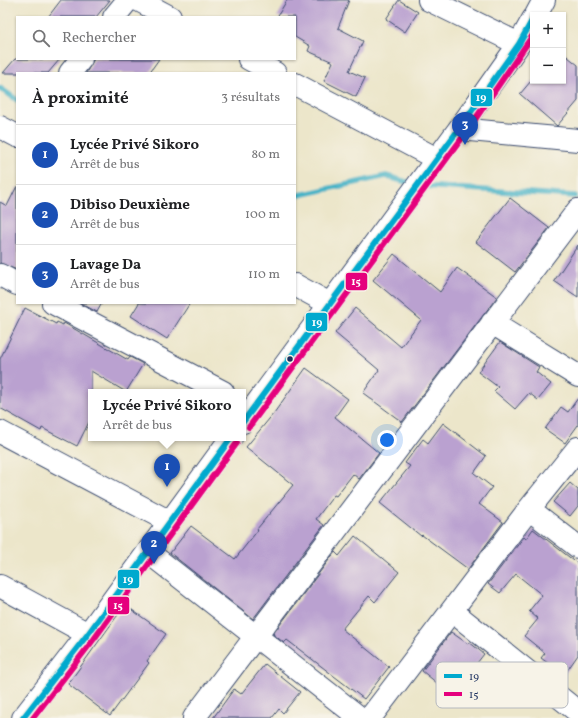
<!DOCTYPE html>
<html lang="fr">
<meta charset="utf-8">
<style>
body{margin:0;font-family:Vollkorn,serif;background:#f2f2f2;color:#202124}
.controls{position:absolute;right:12px;top:12px;display:grid;overflow:hidden;border-radius:0px;box-shadow:0 1px 3px #0004}
.controls button{width:36px;height:36px;display:grid;place-items:center;padding:0;border:0;border-bottom:1px solid #e0e0e0;background:#fff;color:#202124;font:20px sans-serif}
.you{position:absolute;left:387px;top:440px;width:14px;height:14px;margin:-10px;border:3px solid #fff;border-radius:50%;background:#1a73e8;box-shadow:0 0 0 6px #1a73e833}
.badge{display:grid;place-items:center;width:26px;height:26px;border-radius:50%;background:#c8321e;color:#fff;font-size:13px;font-weight:700}
.pin{position:absolute;translate:-50% -33px;filter:drop-shadow(0 1px 2px #0008)}
.pin::after{content:'';position:absolute;top:21px;width:14px;height:12px;background:inherit;clip-path:polygon(0 0,100% 0,50% 100%)}
.popup{position:absolute;left:88px;top:389px;width:158px;height:52px;box-sizing:border-box;display:grid;place-content:center;border-radius:0px;background:#fff;filter:drop-shadow(0 1px 3px #0005);font-size:13px;white-space:nowrap;color:#757577}
.popup b{font-size:15px;color:#202124}
.popup::after{content:'';position:absolute;left:50%;top:100%;margin-left:-8px;border:8px solid transparent;border-top-color:#fff}
.list{margin:0;padding:0;list-style:none}
h2{display:flex;justify-content:space-between;align-items:center;height:52px;margin:0;padding:0 16px;font-size:17px}
h2 small{font-size:13px;font-weight:400;color:#757577}
.list li{display:grid;grid-template-columns:26px 1fr auto;gap:12px;align-items:center;box-sizing:border-box;height:60px;padding:0 16px;border-top:1px solid #e0e0e0}
.list b{display:block;font-size:15px;white-space:nowrap}
.list p{margin:0;font-size:13px;white-space:nowrap;color:#757577}
.list em{font-size:13px;font-style:normal;color:#757577}
.icon{flex:none;width:22px;height:22px;fill:none;stroke:currentColor;stroke-width:2;stroke-linecap:round;stroke-linejoin:round}
.map{position:relative;flex:none;width:578px;height:718px;overflow:hidden}
.search{position:absolute;background:#fff;box-shadow:0 1px 3px #0004;left:16px;top:16px;width:280px;height:44px;display:flex;align-items:center;gap:10px;box-sizing:border-box;padding:0 14px;border-radius:0px;color:#757577;font-size:15px}
.panel{position:absolute;background:#fff;box-shadow:0 1px 3px #0004;left:16px;top:72px;width:280px;height:232px;border-radius:0px}
.map>svg:first-child{display:block}
.lines{fill:none;stroke-linecap:round;stroke-linejoin:round}
.stream{stroke:#4ab4c7;stroke-width:5.5}
.building{fill:#baa1d0}
.minor-casing{stroke:#3a4a6e;stroke-width:24}
.minor{stroke:#fff;stroke-width:22}
.bus-1-casing{stroke:#f7f3e8;stroke-width:9}
.bus-2-casing{stroke:#f7f3e8;stroke-width:9}
.bus-1{stroke:#00a9ce;stroke-width:6}
.bus-2{stroke:#e5007d;stroke-width:6}
.bus-dot{fill:#1b2f5e;stroke:#f7f3e8;stroke-width:1.5}
.key{fill:#f7f3e8;stroke:#b5b8bf;stroke-width:1}
.key-label{font-size:11px;fill:#1b2f5e}
.line-badge{stroke:#f7f3e8;stroke-width:1.5}
.badge-label{font-size:11px;text-anchor:middle;font-weight:bold;fill:#fff}
</style>
<div class="map">
<svg width="578" height="718" viewBox="0 0 578 718">
<rect width="100%" height="100%" fill="#f7f3e8"/>
<filter id="ink" filterUnits="userSpaceOnUse"><feTurbulence type="fractalNoise" baseFrequency=".025" numOctaves="2"/><feDisplacementMap in="SourceGraphic" scale="8" xChannelSelector="R" yChannelSelector="G"/><feConvolveMatrix kernelMatrix="1 2 1 2 8 2 1 2 1" color-interpolation-filters="sRGB"/></filter>
<filter id="wash" filterUnits="userSpaceOnUse"><feTurbulence type="fractalNoise" baseFrequency=".012" numOctaves="4" result="noise"/><feDisplacementMap in="SourceGraphic" scale="16" xChannelSelector="R" yChannelSelector="G"/><feGaussianBlur stdDeviation="0.9" result="paint"/><feColorMatrix in="noise" values="0 0 0 0 0 0 0 0 0 0 0 0 0 0 0 0 0 1.4 0 .05"/><feComposite in="paint" operator="in"/></filter>
<g filter="url(#wash)">
<rect width="100%" height="100%" fill="#ece6ca"/>
<g class="lines">
<path class="stream" d="M0,88l17,12
M423,186l152,10
M295,196l91,-20 27,8"/>
</g>
<g id="blocks">
<path class="building" d="M61,0h49l-14,17h-48z
M287,0h62l-11,28 25,13 -14,30 16,7 -9,19 -32,-16 9,-19 -25,-11 2,-5 -15,-9v-20h-18z
M399,0l19,12 -13,20 -19,-13z
M563,53l15,12v36l-21,25 -37,-32 11,-13h32z
M15,59h45l-12,14h-45z
M94,59h65l-10,14h-63z
M17,186v84l-17,-7v-61l7,4z
M510,198l39,30 -34,44 -39,-30z
M578,245v52l-24,-16z
M394,254l46,38 17,-24 40,29 -95,125 -39,-29 16,-23 -44,-37 20,-25 46,39 20,-27 -48,-40z
M80,303h22l-5,9z
M139,303h51l-23,36 -36,-23z
M25,308l31,16 1,-2 6,3 1,-2 64,37 2,-3 13,7 -17,28 -35,-21v47l-14,28 -35,-18 -1,3 -41,-23v-49z
M500,342l39,25 -3,5 15,12 -13,16 -9,-7 -14,16 -21,-18 4,-4 -20,-15z
M306,368l42,31 -13,18 44,36 -20,26 -6,-5 -17,22 -2,-1 -18,24 8,6 -71,94 -83,-66 21,-27 44,33 23,-29 -1,-1 36,-44 -47,-38 28,-34z
M578,398v27l-13,18 -20,-14 16,-22 7,5z
M443,423l43,33 -12,17 18,14 -13,17 24,18 -35,47 -46,-34 -1,1 -41,-33 30,-37 -5,-3 18,-24 5,4z
M570,483l8,7v16l-8,10 -17,-14z
M533,529l45,35v91l-14,20 -23,-17 4,-5 -21,-17 14,-17 -9,-8 13,-16 -26,-21 -16,19 -12,-9 36,-47 2,2z
M355,536l44,36 -24,30 -6,-6 -27,33 47,38 -25,32 -77,-59 -3,3 -11,-9 62,-82 4,4z
M125,605l41,29 -19,27 2,2 -39,53 -42,-32z
M451,632l17,12 1,-2 15,12 -32,41 -30,-24z
M265,664l35,28 -17,21 -4,-4 -7,9h-59l21,-29 7,5z"/>
</g>
</g>
<g filter="url(#ink)">
<use href="#blocks" fill-opacity="0" stroke="#3a4a6e" stroke-width="1"/>
<g class="lines">
<g class="minor-casing">
<path id="minor" d="M138,0l32,17
M429,0l90,44
M536,15l8,-15
M114,17l14,-17
M249,59l26,14
M70,73l11,-14
M295,84l142,75
M0,127l17,9
M459,129l119,11
M0,275l17,9
M295,285l35,19
M53,303l170,89
M492,323l86,53
M243,422l216,-293 60,-85 14,-25
M0,432l170,90
M529,509l49,38
M148,552l212,166
M0,586l88,48
M452,611l126,101
M23,718l65,-84 143,-196
M194,718l384,-508
M370,718l159,-209 49,-61"/>
</g>
<use href="#minor" class="minor"/>
<g class="bus-1-casing">
<path id="bus-1" d="M243,422l216,-293 60,-85 14,-25
M23,718l65,-84 143,-196"/>
</g>
<g class="bus-2-casing">
<path id="bus-2" d="M249,427l216,-293 68,-99
M33,718l61,-79 143,-196"/>
</g>
<use href="#bus-1" class="bus-1"/>
<use href="#bus-2" class="bus-2"/>
</g>
</g>
<circle class="bus-dot" cx="290" cy="359" r="3.5"/>
<rect x="436" y="662" width="132" height="46" rx="6" class="key"/>
<rect x="444" y="674" width="18" height="4" fill="#00a9ce"/>
<rect x="444" y="692" width="18" height="4" fill="#e5007d"/>
<g class="key-label">
<text x="469" y="680">19</text>
<text x="469" y="698">15</text>
</g>
<g class="line-badge">
<rect x="470" y="88" width="23" height="19" rx="4" fill="#00a9ce"/>
<rect x="345" y="272" width="23" height="19" rx="4" fill="#e5007d"/>
<rect x="305" y="312" width="23" height="20" rx="4" fill="#00a9ce"/>
<rect x="117" y="569" width="23" height="20" rx="4" fill="#00a9ce"/>
<rect x="107" y="596" width="23" height="19" rx="4" fill="#e5007d"/>
</g>
<g class="badge-label">
<text x="481" y="101">19</text>
<text x="356" y="285">15</text>
<text x="317" y="326">19</text>
<text x="128" y="583">19</text>
<text x="118" y="609">15</text>
</g>
</svg>
<div class="controls">
<button>+</button>
<button>−</button>
</div>
<div class="you"></div>
<div class="pin badge" style="left:167px;top:487px;background:#1a4fb4">1</div>
<div class="popup"><b>Lycée Privé Sikoro</b>Arrêt de bus</div>
<div class="pin badge" style="left:154px;top:564px;background:#1a4fb4">2</div>
<div class="pin badge" style="left:465px;top:145px;background:#1a4fb4">3</div>
<div class="search"><svg class="icon" aria-label="search" viewBox="0 0 24 24"><circle cx="10" cy="10" r="6"/><path d="M15 15l6 6"/></svg>Rechercher</div>
<section class="panel">
<h2>À proximité<small>3 résultats</small></h2>
<ul class="list">
<li><span class="badge" style="background:#1a4fb4">1</span><div><b>Lycée Privé Sikoro</b><p>Arrêt de bus</p></div><em>80 m</em></li>
<li><span class="badge" style="background:#1a4fb4">2</span><div><b>Dibiso Deuxième</b><p>Arrêt de bus</p></div><em>100 m</em></li>
<li><span class="badge" style="background:#1a4fb4">3</span><div><b>Lavage Da</b><p>Arrêt de bus</p></div><em>110 m</em></li>
</ul>
</section>
</div>
